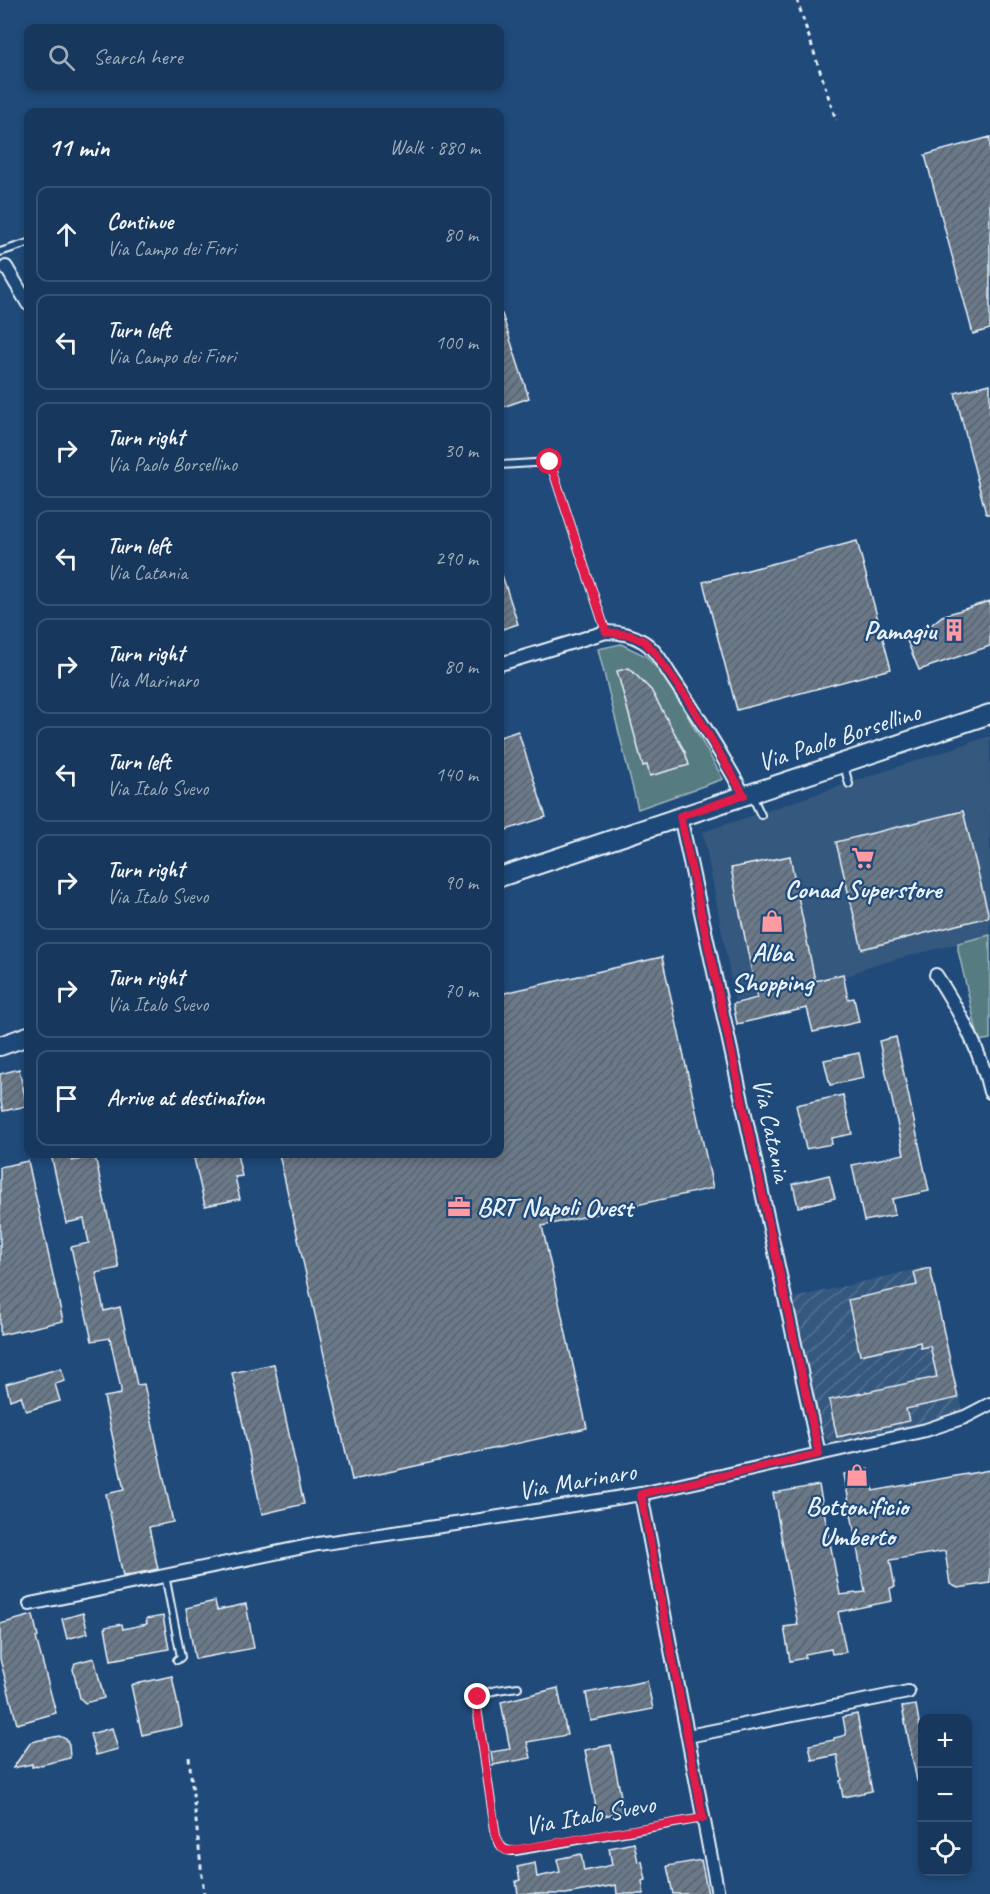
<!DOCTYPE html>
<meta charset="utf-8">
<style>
body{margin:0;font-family:Caveat,sans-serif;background:#203f62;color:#f1f3f6}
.controls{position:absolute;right:18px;bottom:18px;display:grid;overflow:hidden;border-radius:12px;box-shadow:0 3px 9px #0003}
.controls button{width:54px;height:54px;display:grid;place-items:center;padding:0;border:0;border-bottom:2px solid #365272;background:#17385c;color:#f1f3f6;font:30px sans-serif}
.stop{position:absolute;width:18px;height:18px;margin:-14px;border:4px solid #e11d48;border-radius:50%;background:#fff}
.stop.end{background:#e11d48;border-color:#fff;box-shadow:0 2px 6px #0008}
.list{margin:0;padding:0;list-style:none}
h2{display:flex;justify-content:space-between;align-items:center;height:78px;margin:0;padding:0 24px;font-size:26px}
h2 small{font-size:20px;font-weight:400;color:#9eacbb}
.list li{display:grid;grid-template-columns:39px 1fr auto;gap:18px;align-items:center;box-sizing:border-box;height:96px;margin:0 12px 12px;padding:0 12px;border:2px solid #365272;border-radius:12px}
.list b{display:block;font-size:22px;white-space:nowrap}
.list p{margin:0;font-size:20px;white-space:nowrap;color:#9eacbb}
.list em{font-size:20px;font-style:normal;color:#9eacbb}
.icon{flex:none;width:33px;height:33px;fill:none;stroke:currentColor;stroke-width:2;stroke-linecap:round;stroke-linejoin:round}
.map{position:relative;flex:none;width:990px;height:1894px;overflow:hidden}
.search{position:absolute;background:#17385c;box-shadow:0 3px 9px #0003;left:24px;top:24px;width:480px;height:66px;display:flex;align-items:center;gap:15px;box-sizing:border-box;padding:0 21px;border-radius:12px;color:#9eacbb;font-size:22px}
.panel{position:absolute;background:#17385c;box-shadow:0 3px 9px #0003;left:24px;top:108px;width:480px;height:1050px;border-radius:12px}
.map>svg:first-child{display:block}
.built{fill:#36587e}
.industrial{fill:url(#industrial-furrows)}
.green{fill:#567c82;stroke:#9fb6bd;stroke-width:1.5}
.building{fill:url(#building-hatch);stroke:#e8f1f8;stroke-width:1.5}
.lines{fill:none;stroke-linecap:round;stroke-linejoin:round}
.service-casing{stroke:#e8f1f8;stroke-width:10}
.minor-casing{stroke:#e8f1f8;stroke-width:16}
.secondary-casing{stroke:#e8f1f8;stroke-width:22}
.path{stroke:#e8f1f8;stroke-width:3;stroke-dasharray:4.5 4.5;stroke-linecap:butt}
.service{stroke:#1f4a7a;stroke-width:6}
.minor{stroke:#1f4a7a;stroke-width:12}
.secondary{stroke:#1f4a7a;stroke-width:18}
.route{stroke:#e11d48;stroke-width:8}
.labels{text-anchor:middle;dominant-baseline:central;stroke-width:4.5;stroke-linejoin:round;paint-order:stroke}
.poi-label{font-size:26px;font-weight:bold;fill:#e8f1f8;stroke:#1f4a7a}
.street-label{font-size:26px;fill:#e8f1f8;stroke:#1f4a7a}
</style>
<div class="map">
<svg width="990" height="1894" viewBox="0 0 990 1894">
<defs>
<pattern id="industrial-furrows" width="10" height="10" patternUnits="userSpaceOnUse" patternTransform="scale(1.5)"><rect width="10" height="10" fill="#36587e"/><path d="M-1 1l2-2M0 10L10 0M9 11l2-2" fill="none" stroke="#537091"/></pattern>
<pattern id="building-hatch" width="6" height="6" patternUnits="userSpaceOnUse" patternTransform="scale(1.5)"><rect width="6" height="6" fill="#6a7989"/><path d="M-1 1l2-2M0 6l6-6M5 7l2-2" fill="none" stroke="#5a636d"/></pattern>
</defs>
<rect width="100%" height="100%" fill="#1f4a7a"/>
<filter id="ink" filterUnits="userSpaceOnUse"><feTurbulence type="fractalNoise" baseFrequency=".0167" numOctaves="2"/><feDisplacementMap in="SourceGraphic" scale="12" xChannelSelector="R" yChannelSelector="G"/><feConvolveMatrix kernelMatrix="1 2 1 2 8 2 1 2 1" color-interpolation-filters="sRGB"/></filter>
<g filter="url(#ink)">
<path class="built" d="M990,736v199l-124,32 -15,8 -116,26 -32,-169z"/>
<path class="industrial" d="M930,1266l33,145 -28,10 -100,25 -11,-9 -31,-139z"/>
<path class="green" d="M621,644l25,12 22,25 55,98 -85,30 -40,-160z
M990,935v104l-11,2 -21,-91v-7z"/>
<path class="building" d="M990,137v192l-17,5 -48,-179z
M500,314h2l27,84 -29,10z
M990,384v130h-4l-31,-121z
M857,541l34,128 -154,41 -34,-128z
M502,575l16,49 -18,6v-54z
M990,601v45l-71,24 -14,-34 26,-11 11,-9z
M629,668l22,22 34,62 4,13 -39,11 -3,-11 -4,1 -26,-95z
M518,731l28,86 -46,15v-95z
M963,811l26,106 -127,32 -26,-107z
M790,856l25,125 28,-7 5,25 6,-1 5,24 -46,10 -6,-24 -70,16 -4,-20 24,-6 -26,-130z
M662,957l51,231 -171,38 45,202 -235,52 -73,-326h221v-160z
M896,1037l33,154 -37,8 3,16 -31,6 -12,-56 52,-11 -25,-113z
M859,1053l5,25 -34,7 -6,-25z
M19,1069l8,37 -24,5 -3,-14v-23z
M843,1095l9,39 -21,4 1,6 -26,5 -10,-44z
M51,1154h19l2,7 23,-5 24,112 -23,5 8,38 16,-4 17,78 7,-1 29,138 -24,5 9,42 -35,7 -17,-82 18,-4 -20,-93 17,-3v-5l-11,-51 -18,3 -21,-94 18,-4 -5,-24 -18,4z
M193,1154h44l5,22 -7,1 5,22 -35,7z
M28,1161l35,160 -63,14v-168z
M829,1175l6,23 -37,9 -5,-23z
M930,1268l28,130 -52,11 3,12 -72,16 -8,-37 108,-23 -7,-31 -9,2 -1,-6 -60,13 -12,-55 69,-15 -3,-13z
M274,1364l30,140 -42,10 -30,-141z
M61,1368l4,13 -10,3 5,17 -34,10 -5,-15 -11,4 -4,-16z
M868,1469l5,22 117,-21v113l-32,5 -8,-4 -5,-33 -55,9 5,27 -5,1 2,13 -54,11 8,40 -14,2 -1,-5 -26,5v4l-15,3 -6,-34 14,-2 -25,-132 46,-8 21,110 25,-3 -21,-118z
M215,1601l2,9 29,-6 8,44 -59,11 -9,-51z
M83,1613l5,20 -21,6 -5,-20z
M33,1615l5,22 -2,1 20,75 -39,11 -17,-65v-35z
M163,1616l6,33 -58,11 -6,-33 17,-3 1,5 24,-5 -1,-5z
M94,1658l10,40 -19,5 -5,-5 -7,-29 2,-6z
M172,1676l10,50 -40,9 -11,-50z
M647,1681l6,28 -62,12 -5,-28z
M558,1688l9,47 -40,7 4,16 -38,7 -2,-13 19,-3 -9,-47z
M916,1705l6,35v40l-5,1 -15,-74z
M857,1714l15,77 -29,6 -3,-16 2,-1 -5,-25 -25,5 -3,-15 25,-5v-2l12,-3 -3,-18z
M112,1728l6,21 -22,6 -6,-21z
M59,1736l7,3 3,6 1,13 -38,9v-3l-19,4 18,-26z
M611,1745l13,67 -26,5 -13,-67z
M634,1843l4,19 4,-1 4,19 -4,1 2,13h-27l-1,-9 -50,9h-48l-2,-13 4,-1 -3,-13 18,-4 2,14 23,-5 -3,-13 24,-5 3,17 28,-6 -3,-17z
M701,1860l7,34h-35l-6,-28z"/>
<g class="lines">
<g class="service-casing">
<path id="service" d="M0,252l28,-9
M500,465l50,-3 56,170
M844,766l5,18
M752,796l9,19
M165,1575l16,82 -4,3
M518,1687c-12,2 -37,3 -42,14l20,135c4,11 8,16 20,15l187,-33"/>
</g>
<g class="minor-casing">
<path id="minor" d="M6,267l22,37
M500,664l106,-32c13,0 25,2 36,9 13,7 21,23 29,35 26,38 51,78 73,119
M680,816l139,638
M936,975c24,37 44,74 54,117
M641,1494l77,400
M30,1604l288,-60 144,-21 179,-29 285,-64 39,-13 25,-13
M688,1736l220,-44"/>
</g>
<g class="secondary-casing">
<path id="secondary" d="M500,877l490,-163
M0,1046l28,-10"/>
</g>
<path class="path" d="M797,0l39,120
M189,1757l15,137"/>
<use href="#service" class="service"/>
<use href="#minor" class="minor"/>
<use href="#secondary" class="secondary"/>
</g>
</g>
<g class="lines" filter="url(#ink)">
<path class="route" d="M478,1697l-2,4 20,135 6,12 5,3 196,-33 -62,-324 178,-40 -139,-638 64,-21 -56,-95 -33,-47 -11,-12 -14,-6 -24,-3 -56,-170"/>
</g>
<defs>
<g id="building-bare" transform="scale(1.8)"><path d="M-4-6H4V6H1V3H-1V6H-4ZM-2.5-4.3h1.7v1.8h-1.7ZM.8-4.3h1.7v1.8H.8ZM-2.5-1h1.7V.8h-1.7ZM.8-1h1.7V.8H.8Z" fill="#ff9aa2" stroke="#1f4a7a" stroke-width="2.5" paint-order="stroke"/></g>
<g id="supermarket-bare" transform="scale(1.8)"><path d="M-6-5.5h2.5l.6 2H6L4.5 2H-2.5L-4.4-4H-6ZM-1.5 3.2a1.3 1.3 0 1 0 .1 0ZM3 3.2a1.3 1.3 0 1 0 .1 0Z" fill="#ff9aa2" stroke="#1f4a7a" stroke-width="2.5" paint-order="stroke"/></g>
<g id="shop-bare" transform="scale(1.8)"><path d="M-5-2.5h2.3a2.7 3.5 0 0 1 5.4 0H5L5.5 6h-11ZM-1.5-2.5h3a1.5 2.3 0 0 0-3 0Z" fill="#ff9aa2" stroke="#1f4a7a" stroke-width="2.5" paint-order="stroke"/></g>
<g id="office-bare" transform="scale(1.8)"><path d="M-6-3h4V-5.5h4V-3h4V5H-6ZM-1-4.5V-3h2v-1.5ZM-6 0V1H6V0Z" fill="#ff9aa2" stroke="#1f4a7a" stroke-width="2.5" paint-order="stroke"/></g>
</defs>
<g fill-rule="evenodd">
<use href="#building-bare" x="954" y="630"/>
<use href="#supermarket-bare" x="863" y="858"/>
<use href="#shop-bare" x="772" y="921"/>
<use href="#office-bare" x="459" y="1207"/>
<use href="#shop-bare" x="857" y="1475"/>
</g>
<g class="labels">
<g class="poi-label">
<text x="936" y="630" text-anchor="end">Pamagiu</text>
<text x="863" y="889">Conad Superstore</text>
<text x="772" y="952">Alba<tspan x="772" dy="30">Shopping</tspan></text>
<text x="477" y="1207" text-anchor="start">BRT Napoli Ovest</text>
<text x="857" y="1506">Bottonificio<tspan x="857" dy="30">Umberto</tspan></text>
</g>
<g class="street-label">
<text transform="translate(839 737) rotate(-18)">Via Paolo Borsellino</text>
<text transform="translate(772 1130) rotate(78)">Via Catania</text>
<text transform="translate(577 1481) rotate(-10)">Via Marinaro</text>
<text transform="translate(590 1815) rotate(-10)">Via Italo Svevo</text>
</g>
</g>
</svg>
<div class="controls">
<button>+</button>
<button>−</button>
<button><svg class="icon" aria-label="locate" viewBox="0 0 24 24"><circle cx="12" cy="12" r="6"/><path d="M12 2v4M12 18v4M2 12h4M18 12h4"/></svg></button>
</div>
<div class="stop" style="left:550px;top:462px"></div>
<div class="stop end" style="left:478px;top:1697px"></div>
<div class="search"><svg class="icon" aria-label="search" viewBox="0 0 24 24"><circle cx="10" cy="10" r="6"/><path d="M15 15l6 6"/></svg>Search here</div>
<section class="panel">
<h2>11 min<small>Walk · 880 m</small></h2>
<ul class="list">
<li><svg class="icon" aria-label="ahead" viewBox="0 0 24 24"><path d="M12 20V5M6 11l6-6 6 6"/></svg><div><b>Continue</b><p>Via Campo dei Fiori</p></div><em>80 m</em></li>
<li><svg class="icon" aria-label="left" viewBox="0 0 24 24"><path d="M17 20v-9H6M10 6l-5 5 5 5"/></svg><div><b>Turn left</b><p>Via Campo dei Fiori</p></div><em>100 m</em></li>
<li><svg class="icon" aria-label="right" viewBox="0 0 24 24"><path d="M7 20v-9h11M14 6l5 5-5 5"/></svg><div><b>Turn right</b><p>Via Paolo Borsellino</p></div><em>30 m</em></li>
<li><svg class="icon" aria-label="left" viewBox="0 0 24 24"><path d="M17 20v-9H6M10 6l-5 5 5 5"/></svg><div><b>Turn left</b><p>Via Catania</p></div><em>290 m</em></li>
<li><svg class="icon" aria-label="right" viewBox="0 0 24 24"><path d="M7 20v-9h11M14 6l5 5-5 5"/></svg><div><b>Turn right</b><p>Via Marinaro</p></div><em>80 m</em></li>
<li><svg class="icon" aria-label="left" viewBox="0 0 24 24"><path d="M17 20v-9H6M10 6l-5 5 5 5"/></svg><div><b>Turn left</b><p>Via Italo Svevo</p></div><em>140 m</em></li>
<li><svg class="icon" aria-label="right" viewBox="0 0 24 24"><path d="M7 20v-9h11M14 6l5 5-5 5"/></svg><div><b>Turn right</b><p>Via Italo Svevo</p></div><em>90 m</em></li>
<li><svg class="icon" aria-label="right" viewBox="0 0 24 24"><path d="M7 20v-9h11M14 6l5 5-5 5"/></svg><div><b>Turn right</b><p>Via Italo Svevo</p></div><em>70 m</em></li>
<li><svg class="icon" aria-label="arrive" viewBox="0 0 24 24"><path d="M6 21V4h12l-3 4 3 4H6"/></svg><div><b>Arrive at destination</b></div></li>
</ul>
</section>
</div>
